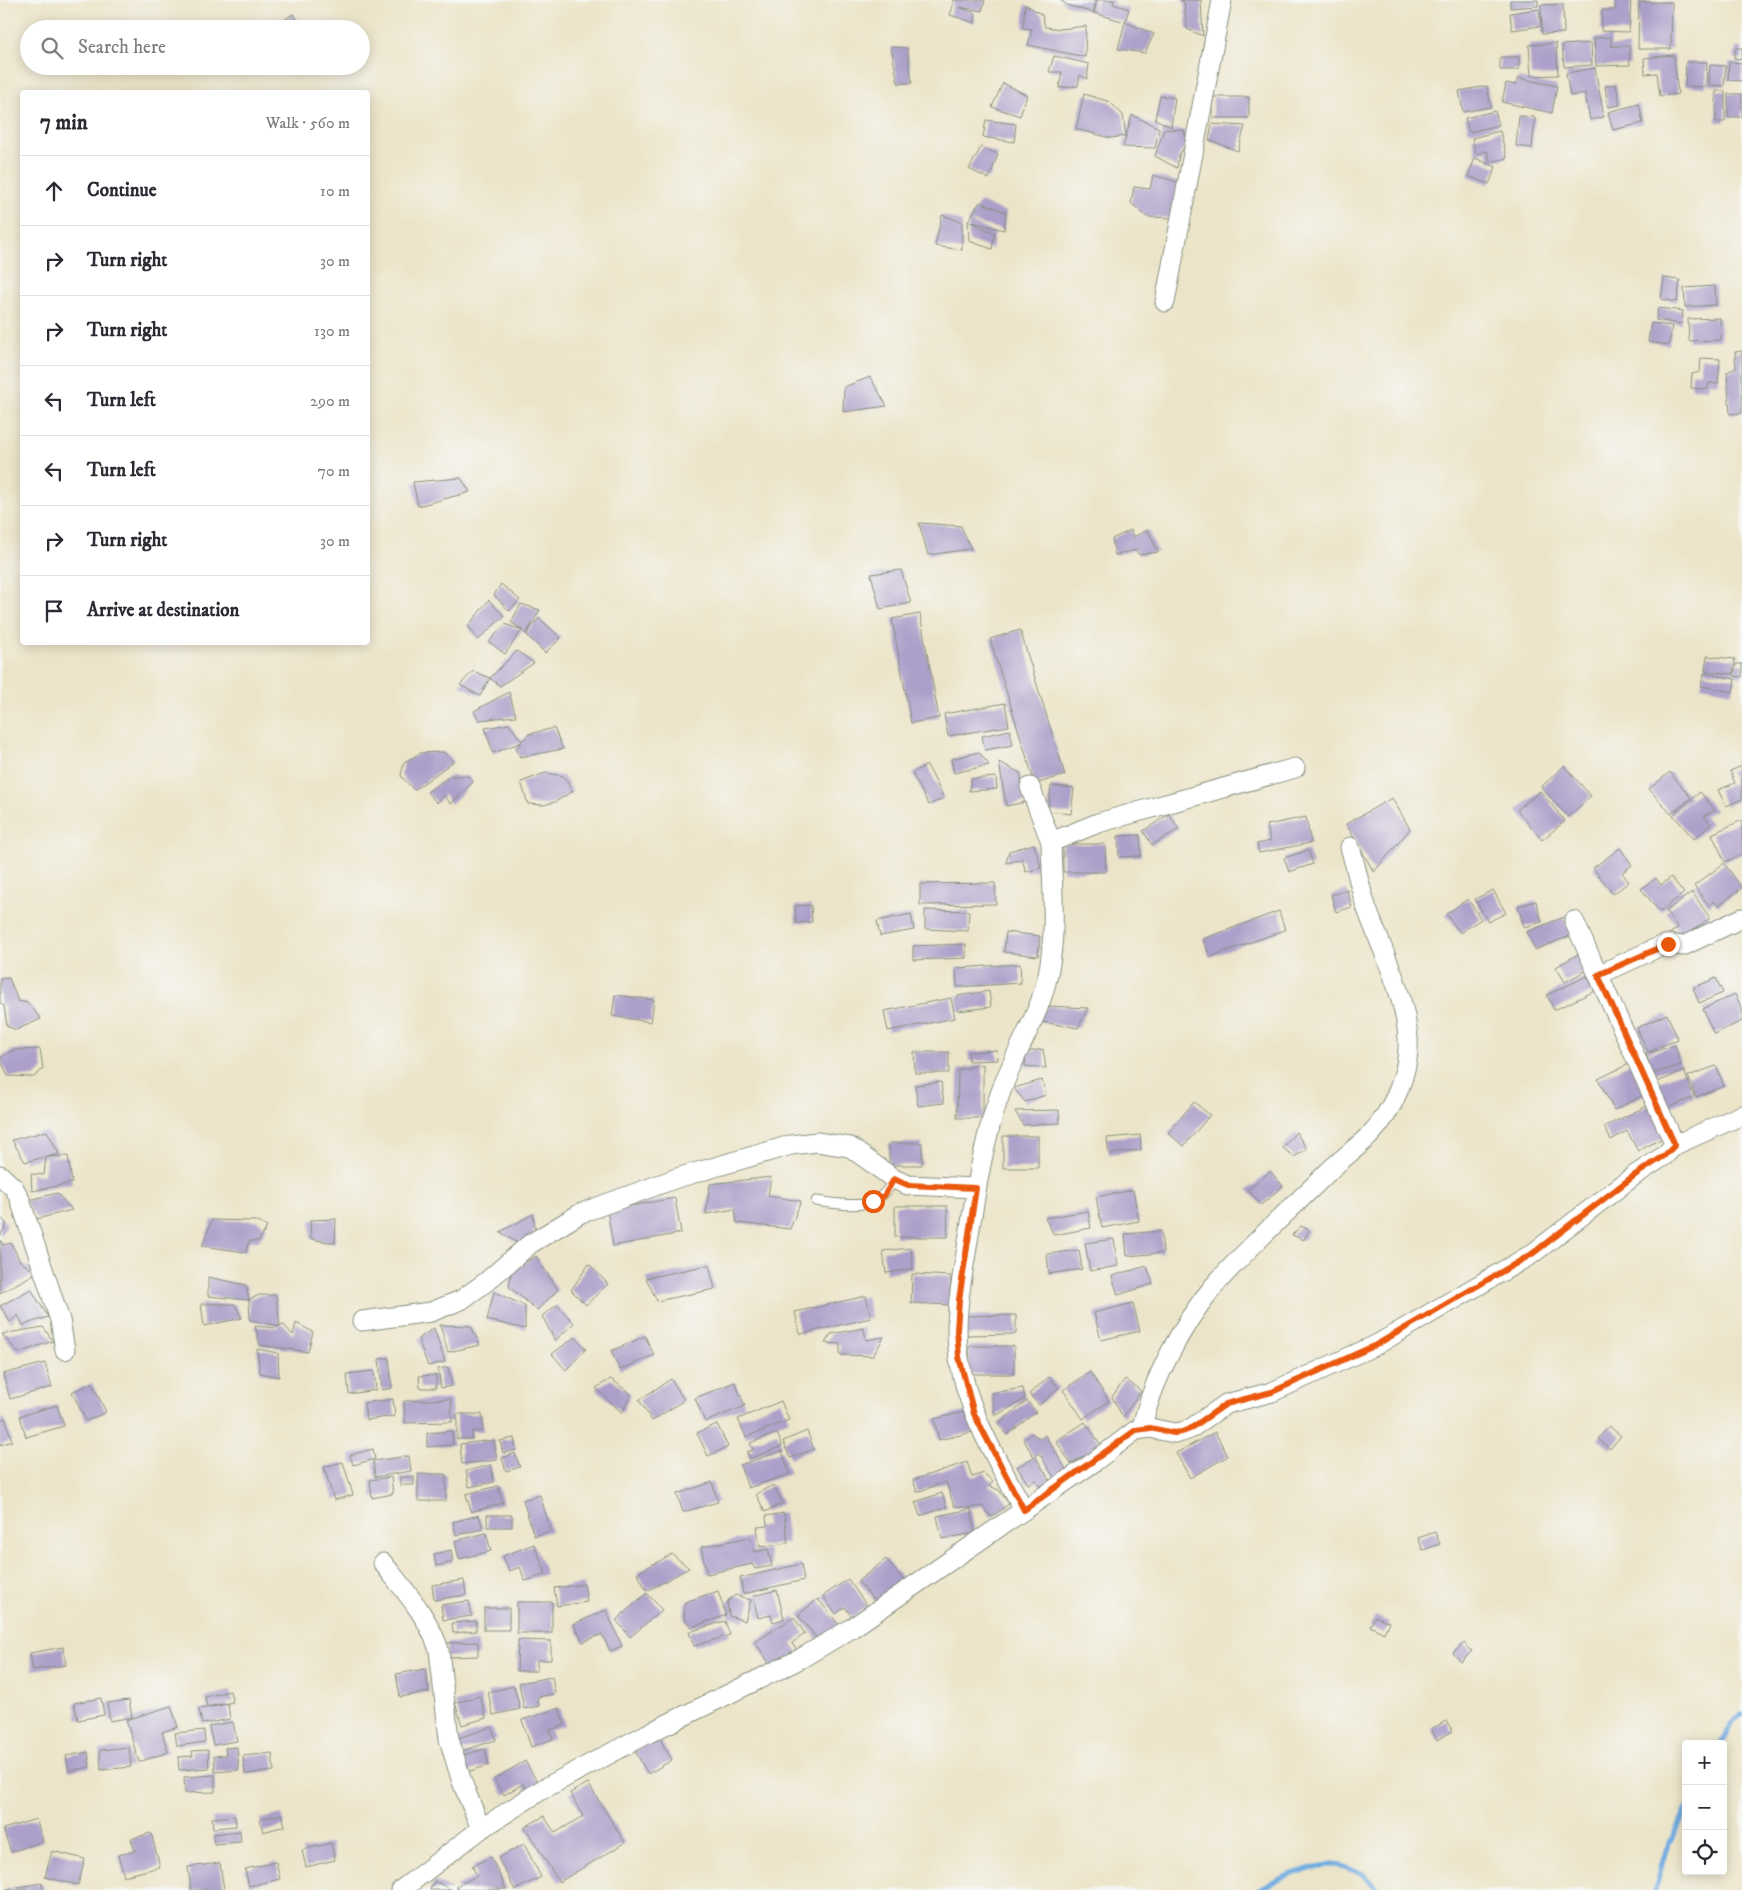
<!DOCTYPE html>
<meta charset="utf-8">
<style>
body{margin:0;font-family:"IM FELL DW Pica",serif;background:#f7f7f7;color:#2b2b33}
.controls{position:absolute;right:15px;bottom:15px;display:grid;overflow:hidden;border-radius:5px;box-shadow:0 2px 12px #0003}
.controls button{width:45px;height:45px;display:grid;place-items:center;padding:0;border:0;border-bottom:1px solid #e1e1e2;background:#fff;color:#2b2b33;font:25px sans-serif}
.stop{position:absolute;width:15px;height:15px;margin:-11px;border:4px solid #ea580c;border-radius:50%;background:#fff}
.stop.end{background:#ea580c;border-color:#fff;box-shadow:0 1px 5px #0008}
.list{margin:0;padding:0;list-style:none}
h2{display:flex;justify-content:space-between;align-items:center;height:65px;margin:0;padding:0 20px;font-size:21px}
h2 small{font-size:16px;font-weight:400;color:#7c7c81}
.list li{display:grid;grid-template-columns:32px 1fr auto;gap:15px;align-items:center;box-sizing:border-box;height:70px;padding:0 20px;border-top:1px solid #e1e1e2}
.list b{display:block;font-size:19px;white-space:nowrap}
.list em{font-size:16px;font-style:normal;color:#7c7c81}
.icon{flex:none;width:28px;height:28px;fill:none;stroke:currentColor;stroke-width:2;stroke-linecap:round;stroke-linejoin:round}
.map{position:relative;flex:none;width:1742px;height:1890px;overflow:hidden}
.search{position:absolute;background:#fff;box-shadow:0 2px 12px #0003;left:20px;top:20px;width:350px;height:55px;display:flex;align-items:center;gap:12px;box-sizing:border-box;padding:0 18px;border-radius:28px;color:#7c7c81;font-size:19px}
.panel{position:absolute;background:#fff;box-shadow:0 2px 12px #0003;left:20px;top:90px;width:350px;height:555px;border-radius:5px}
.map>svg:first-child{display:block}
.lines{fill:none;stroke-linecap:round;stroke-linejoin:round}
.stream{stroke:#6face1;stroke-width:5}
.building{fill:#ac9fc9}
.lane-casing{stroke:#86907e;stroke-width:11}
.street-casing{stroke:#86907e;stroke-width:21}
.lane{stroke:#fff;stroke-width:9}
.street{stroke:#fff;stroke-width:19}
.route{stroke:#ea580c;stroke-width:6}
</style>
<div class="map">
<svg width="1742" height="1890" viewBox="0 0 1742 1890">
<rect width="100%" height="100%" fill="#f6f6f2"/>
<filter id="ink" filterUnits="userSpaceOnUse"><feTurbulence type="fractalNoise" baseFrequency=".02" numOctaves="2"/><feDisplacementMap in="SourceGraphic" scale="10" xChannelSelector="R" yChannelSelector="G"/><feConvolveMatrix kernelMatrix="1 2 1 2 8 2 1 2 1" color-interpolation-filters="sRGB"/></filter>
<filter id="wash" filterUnits="userSpaceOnUse"><feTurbulence type="fractalNoise" baseFrequency=".0096" numOctaves="4" result="noise"/><feDisplacementMap in="SourceGraphic" scale="20" xChannelSelector="R" yChannelSelector="G"/><feGaussianBlur stdDeviation="1.12" result="paint"/><feColorMatrix in="noise" values="0 0 0 0 0 0 0 0 0 0 0 0 0 0 0 0 0 1.4 0 .05"/><feComposite in="paint" operator="in"/></filter>
<g filter="url(#wash)">
<rect width="100%" height="100%" fill="#ece4c8"/>
<g class="lines">
<path class="stream" d="M1720,1744l13,-22 9,-7
M1260,1890c17,-12 60,-29 81,-24 15,3 28,13 38,24
M1655,1890l10,-38 21,-44"/>
</g>
<g id="blocks">
<path class="building" d="M953,0h32l-3,11 -23,-4 16,6v10l-25,-8 3,-9z
M1060,0h34v13l3,-13h17l-1,4 16,5 -4,13 -31,-9 -27,-8z
M1180,0h21l2,36 -16,-7 -3,-27z
M1510,0h28v6l-28,2z
M1615,0h16l-2,32 -28,-1 1,-21h13z
M1639,2h33l-1,47h-33z
M1025,4l17,11 3,12 16,2 25,-3 -1,31 -57,-12 4,-16 -9,-1z
M1563,4l1,29 -22,1 -1,-29z
M1539,9l2,17 -29,4 -2,-17z
M293,14l8,11 -2,4h-23l-2,-2z
M1125,22l29,12 -9,19 -27,-4z
M1611,37v9h18l1,19 -34,1 -2,-28z
M1556,43l2,32 -27,1 -2,-31z
M1591,43l1,22 -28,2 -2,-22z
M891,47l16,1 5,35h-14z
M1736,48h6v11l-8,-1z
M1674,55l4,39 -18,2 -3,-23 -12,1 -1,-16z
M1054,56l35,8 -2,15 -7,-4 -2,11 -19,2 3,-16h-13z
M1500,57h19v13h-19z
M1686,62h21l-1,25 -21,-1z
M1729,62l13,1v18l-14,-1z
M1710,65l16,1 -2,20 -15,-1z
M1595,68l9,49 -14,3 -5,-27 -15,3 -4,-23z
M1518,78l39,8 -5,27 -50,-11 4,-19 10,2z
M1003,83l24,12 -7,21 -28,-9z
M1616,84l4,21 -12,2 -3,-21z
M1487,86l4,21 -28,5 -4,-21z
M1716,91h9v31h-9z
M1084,94l26,8 13,13 3,21 -15,2 -35,-9z
M1728,94h14v23h-14z
M1160,96l15,2 -4,29 -16,-8z
M1213,97h36v21h-36z
M1639,104l4,19 -30,7 -5,-18z
M1495,111l4,14 -30,7 -4,-14z
M1132,115l27,13 -4,20 -32,-1z
M1519,116l16,1 -3,31 -16,-2z
M986,120l30,4 -2,18 -31,-5z
M1212,124l33,2 -7,25 -29,-11z
M1164,129l20,1 3,13 -8,12 -2,13 -22,-12z
M1500,131l7,27 -17,4 -3,-11 -11,3 -4,-16z
M981,147l17,7 -9,25 -20,-10z
M1475,158l21,9 -7,17 -21,-8z
M1153,175l25,7 -6,36 -25,-1 -16,-14 3,-16 16,2z
M980,202l26,10 -2,18 -36,-9z
M942,215l20,7v28l-27,-4z
M968,221l27,12 -3,16 -23,-8z
M1664,278l16,2 -3,22 -16,-3z
M1715,286l1,19 -31,2 -1,-19z
M1658,308l25,3 -2,13 -25,-4z
M1720,318l1,22 -32,1 -1,-22z
M1651,323l21,3 -3,19 -21,-3z
M1742,351v62l-12,1 -3,-42 9,-4 -1,-16z
M1701,358l19,1 -2,25 -9,-1 -1,6 -17,-1 1,-14 8,-2z
M870,377l17,29 -44,6 1,-25z
M461,478l9,14 -52,14 -5,-24z
M919,523l42,3 10,23 -43,6z
M1131,530l2,7 15,-7 10,22 -19,3 -3,-5 -21,5 -3,-16z
M901,570l10,33 -31,6 -9,-35z
M501,584l19,16 -11,11 -15,-16z
M489,600l15,16 -26,24 -10,-14z
M521,604l19,6 -14,24 -4,-4 -17,24 -16,-12 16,-18 17,6 -11,-8z
M920,614l19,104 -28,5 -19,-104z
M539,618l22,20 -16,15 -19,-19z
M1020,630l45,145 -30,9 -45,-145z
M517,651l17,12 -34,23 -10,-8 -10,18 -20,-11 13,-14 17,7z
M1707,656l28,3 -2,15 -28,-3z
M1736,664h6v13l-8,-1z
M1704,673l31,6 -2,13 -32,-6z
M509,692l7,24 -37,4 -5,-9z
M1005,703l4,23 -61,10 -4,-22z
M509,724l13,17 7,-7 25,-6 9,21 -43,8 -4,-9 6,-6 -29,11 -8,-25z
M1010,730l3,15 -28,5 -3,-14z
M443,752l11,9 -40,29 -13,-14 3,-14 17,-9z
M979,752l10,13 -35,8 -3,-14z
M999,762l21,11 6,29 -20,4z
M927,765l17,33 -15,7 -17,-32z
M1564,766l27,30 -23,21 -27,-30z
M1742,766v33l-16,7 -8,-16 17,-7 -5,-12z
M1670,772l21,26 -20,16 -22,-25z
M545,773l18,3 10,15 -18,11 -12,3 -15,-1 -7,-22z
M450,776h18l5,6 -22,22 -7,-9 -7,8 -10,-11z
M996,777l1,12 -28,2 2,-12z
M1051,786l23,2 -3,26 -23,-3z
M1540,791l25,30 -23,19 -25,-30z
M1700,792l15,18 -11,6 7,8 -17,15 -21,-24z
M1392,798l18,31 -36,43 -28,-48z
M1169,814l10,15 -27,16 -9,-14z
M1306,817l5,26 -52,10 -2,-9 13,-3 -3,-16z
M1742,820v34l-17,8 -13,-28z
M1140,835l1,21 -22,1 -1,-21z
M1034,844l7,24 -15,4 -4,-13 -16,4 3,-12z
M1063,844h42l1,28h-43z
M1620,848l12,17 -10,8 7,9 -16,12 -20,-26z
M1308,850l5,14 -24,8 -5,-14z
M1724,863l18,25 -24,18 -4,-5 -5,5 -15,-20z
M1671,877l13,16 -24,19 -19,-23 15,-11 5,7z
M995,883l1,21 -76,1v-21z
M1347,890l5,17 -16,5 -5,-17z
M1493,890l13,23 -18,9 -13,-23z
M1692,892l18,26 -35,25 -6,-9 9,-6 -12,-17z
M1468,899l13,20 -21,14 -14,-19z
M1536,901l6,21 -18,5 -6,-21z
M811,905l1,17 -16,1 -1,-17z
M925,910l44,1 -1,20 -43,-2z
M1279,911l6,19 -75,27 -7,-18z
M911,914l3,16 -34,6 -3,-15z
M1564,917l8,18 -37,15 -8,-18z
M1006,932l34,4 -2,20 -34,-4z
M966,944v14l-53,2v-14z
M1580,953l9,16 -24,13 -9,-15z
M1020,964l1,19 -64,4 -1,-19z
M1587,976l8,15 -41,19 -7,-15z
M9,978l9,23 10,2 13,16 -25,11 -9,-4 -3,-20 -4,-3v-24z
M1716,978l7,15 -24,10 -6,-15z
M989,991l2,16 -33,4 -1,-15z
M1735,994l7,15v12l-28,13 -11,-25z
M615,995l39,5 -3,22 -39,-6z
M951,998l4,20 -67,13 -4,-20z
M1048,1006l40,2 -10,20 -43,-7z
M1667,1014l11,25 -30,13 -11,-24z
M1675,1045l6,20 -29,9 -6,-20z
M40,1049l3,20 -9,8 -26,-1 -8,-18 13,-8z
M1043,1049l3,19 -21,-2 1,-14z
M997,1050l1,10 -29,1 -1,-9z
M914,1052h35v21h-34z
M1633,1062l15,31 -34,17 -16,-31z
M983,1064v54h-26l1,-48z
M1716,1066l8,20 -28,11 -8,-21z
M1684,1071l10,26 -29,12 -10,-26z
M1042,1080l4,15 -21,7 -11,-14z
M941,1082l3,21 -26,3 -3,-21z
M1194,1102l16,13 -26,31 -16,-13z
M1649,1105l16,32 -27,14 -11,-20 -16,9 -7,-13z
M1059,1110l1,13 -37,2 -8,-14z
M47,1131l12,23 -13,3 22,-1 4,27 -40,8 -1,-17 13,1 2,-18 -21,5 -13,-22z
M1296,1132l11,17 -13,8 -11,-9z
M1140,1135l1,15 -32,4 -2,-16z
M1003,1136h35v32h-35z
M889,1143h33v22h-33z
M1270,1171l13,15 -22,19 -13,-15z
M771,1177l-3,19 33,5 -11,28 -53,-6 -2,-14 -29,5 4,-30z
M1133,1190l6,31 -37,7 -6,-31z
M57,1193l15,17 -35,9 -12,-18z
M675,1198l6,35 -68,13 -6,-36z
M895,1206h52l1,31h-53z
M1088,1211l3,17 -37,7 -9,-17z
M533,1214l2,14 -5,16h-11l-19,-12z
M0,1217l7,7 -7,12z
M336,1219l-1,24 -24,-4 -1,-19z
M212,1220l45,1 10,6 -8,14h-10l-3,11 -44,-6z
M1301,1226l8,4 -5,10 -12,-5z
M1161,1231l2,22 -36,3 -2,-22z
M1114,1239l4,27 -28,5 -5,-28z
M0,1240l3,5 8,-2 9,18 16,12 -36,20z
M911,1248l2,21 -27,4 -3,-22z
M1079,1250l3,19 -33,5 -2,-20z
M536,1256l22,34 -21,20 -28,-23 3,-17z
M589,1264l19,20 -22,21 -15,-15z
M709,1265l6,24 -58,12 -11,-23z
M1147,1266l6,18 -35,11 -6,-19z
M912,1274l39,2 -2,29 -38,-2z
M208,1277l38,8 3,15 -41,-4z
M31,1289l17,28 -25,8 -5,-10 -8,7 -10,-16z
M494,1292l31,14v23l-38,-9z
M259,1295h17l4,31 3,-2 10,11 3,-12 17,9 -5,20 -48,-7 -5,-19 20,2 5,-2 -30,-6 -1,-20z
M866,1296l5,22 -71,16 -5,-22z
M1133,1303l7,28 -39,9 -7,-27z
M201,1304h34l7,14 -38,8z
M557,1305l17,18 -19,18 -13,-25z
M1016,1315v19l-51,1 -1,-19z
M440,1325l31,1 9,19 -32,7z
M43,1327l10,14 -35,12 -16,-19z
M434,1328l11,34 -17,4 -10,-27z
M864,1328l2,12 18,-3 -11,19 -33,-1v-11l-15,-1 6,-9z
M645,1336l9,19 -34,15 -9,-19z
M575,1337l11,12 -20,21 -14,-16z
M969,1346h45v28h-45z
M257,1349l21,4 1,24 -19,-4z
M389,1358l3,30 -10,2 -3,-31z
M45,1363l7,24 -42,12 -7,-25z
M448,1367l4,19 -11,2 -3,-19z
M374,1371l2,19 -27,4 -2,-20z
M1090,1372l19,29 -26,18 -20,-29z
M436,1375v13h-16l-1,-12z
M1049,1377l10,11 -20,17 -10,-11z
M611,1379l20,15 -9,19 -26,-25z
M671,1379l13,21 -32,21 -13,-21z
M1125,1379l16,12 -18,26 -11,-20z
M735,1382l10,24 -40,16 -10,-24z
M92,1383l14,29 -20,9 -14,-29z
M1023,1388l2,11 -30,17 -4,-23z
M393,1399l2,17 -29,4 -2,-17z
M451,1399l1,23 -47,1 -1,-22z
M781,1401l8,19 -43,17 -8,-18z
M1027,1401l9,11 -29,23 -9,-11z
M57,1405l7,21 -38,11 -6,-21z
M969,1411l4,21 -34,8 -5,-21z
M457,1414h25l1,17h-11v8h-15z
M5,1418l7,23 -12,4v-25z
M1085,1422l18,26 -17,11 -3,-3 -12,8 -15,-23z
M717,1424l11,23 -20,9 -11,-23z
M1609,1426l12,10 -11,13 -12,-10z
M452,1431l1,14 -26,2v-14z
M807,1431l7,18 -24,9 -7,-17z
M1215,1432l13,24 -38,22 -14,-25z
M777,1433l5,13 -32,13 -3,-7 6,-2 -3,-7z
M1032,1433l8,6 5,-4 22,36 -12,8 -16,-26 -4,3 16,26 -10,6 -5,-8 -8,4 -11,-17 17,-10 -11,-18z
M514,1438l2,12 -13,3 -3,-12z
M494,1440l3,20 -35,4 -2,-20z
M373,1449l2,10 -22,6 -3,-10z
M782,1451l8,23 -42,14 -8,-23z
M515,1453l5,14 -14,4 -4,-13z
M409,1456l2,15 -36,6 -2,-16z
M343,1462l10,33 -19,5 -10,-33z
M967,1462l5,15 12,-4 9,9 -4,4 10,4 10,14 -18,13 -9,-11 -13,2 -15,-2 -8,-24 -29,10 -4,-12z
M491,1465l3,17 -25,5 -3,-16z
M418,1474h28v27h-28z
M391,1477l2,17 -21,4 -2,-18z
M400,1477h14v8h-14z
M712,1482l6,20 -35,10 -6,-18z
M773,1485l10,18 -18,9 -9,-18z
M498,1486l5,17 -32,9 -5,-18z
M942,1493l5,14 -27,9 -5,-14z
M540,1495l11,36 -17,5 -11,-36z
M971,1509l4,24 -33,6 -5,-23z
M784,1513l4,30 -28,4 -3,-20 10,-1 -1,-10z
M479,1515l4,14 -27,6 -3,-13z
M487,1515h25v12h-25z
M1435,1532l5,12 -17,6 -5,-12z
M486,1533l5,18 -32,8 -4,-18z
M750,1537l4,15 14,-3 4,17 -17,3 -3,-5 -45,10 -6,-27z
M534,1544l12,30 -21,7 -5,-14 -11,4 -6,-15z
M451,1550l2,12 -17,4 -2,-12z
M672,1554l17,14 -42,23 -10,-18z
M886,1559l21,25 -28,22 -21,-25z
M801,1564l3,16 -61,14 -3,-16z
M848,1579l19,27 -15,11 -7,-10 -9,7 -13,-18z
M464,1580l2,15 -32,5 -2,-15z
M584,1584l3,18 -30,4 -3,-18z
M777,1590l7,29 -11,3 -2,-7 -13,3 -5,-22z
M718,1591l8,24 -34,12 -8,-8 1,-17z
M647,1593l15,17 -32,27 -14,-17z
M735,1595l16,5 -6,21 -16,-5 -2,-14z
M818,1599l21,26 -20,16 -21,-26z
M469,1601l3,15 -29,4 -2,-15z
M517,1602h35v31h-35z
M484,1608h25v22h-25z
M606,1610l16,36 -12,5 -8,-17 -19,8 -9,-18z
M1375,1616l14,6 -5,11 -14,-7z
M794,1617l11,17 -13,9 6,10 -25,16 -18,-27z
M476,1621v10l-23,2 -1,-10z
M725,1621l5,14 -36,11 -5,-14z
M518,1640l33,1v19h-14v11h-20z
M478,1642v14l-31,1v-14z
M1464,1643l8,8 -11,11 -8,-9z
M63,1647l3,18 -33,5 -3,-17z
M425,1669l4,23 -29,5 -4,-23z
M552,1677l3,17 -18,3 2,9 -15,3 -5,-26z
M514,1686l6,23 -27,6 -5,-23z
M230,1691l3,11 -26,5 -2,-10z
M480,1696l6,22 -24,7 -7,-22z
M101,1698l3,17 -26,5 -4,-17z
M129,1700l3,17 -22,4 -3,-18z
M228,1704l2,15 -28,5 -3,-15z
M171,1706l7,21 -16,5 6,20 -29,10 -13,-42z
M559,1708l6,17 -15,5 3,9 -22,8 -9,-27z
M1446,1721l7,10 -16,9 -6,-11z
M233,1722l4,19 -24,4 -4,-19z
M492,1727l4,13 -40,13 -4,-13z
M204,1730l1,12 -28,4 -2,-13z
M659,1737l13,23 -24,14 -13,-23z
M129,1747l2,20 -30,3 -1,-20z
M237,1747l2,23 -24,2 -1,-16 12,-1 -1,-7z
M485,1749l4,16 -22,7 -4,-17z
M208,1750l1,18 -30,2 -1,-13 15,-1 -1,-5z
M88,1752l2,15 -21,4 -3,-15z
M272,1753l2,18 -29,3 -2,-18z
M525,1761l16,27 -12,7 -6,-11 -19,11 -10,-16z
M215,1775v17l-30,1 -1,-16z
M588,1783l37,60 -66,39 -34,-55 19,-11 11,17 28,-17 -13,-23z
M282,1814l3,12 -22,6 -3,-13z
M235,1816l1,10 -23,2 -1,-10z
M36,1819l7,22 -32,11 -8,-23z
M240,1831l1,11 -27,2 -1,-10z
M151,1833l9,34 -36,9 -6,-21 17,-4 -4,-12z
M331,1843l4,17 -29,7 -4,-17z
M524,1844l17,33 -26,13 -17,-32z
M52,1851l33,8 -7,26 -33,-8z
M491,1857l15,32 -48,1 -2,-4 21,-10 -5,-10z
M276,1862l4,17 -31,7 -4,-17z
M220,1863l4,27h-33l-3,-23z
M434,1881l18,9h-22z
M42,1883l1,7h-36l-1,-1z"/>
</g>
</g>
<g filter="url(#ink)">
<use href="#blocks" fill-opacity="0" stroke="#86907e" stroke-width="1"/>
<g class="lines">
<g class="lane-casing">
<path id="lane" d="M816,1201c32,4 62,12 78,-22"/>
</g>
<g class="street-casing">
<path id="street" d="M1165,302l57,-302
M1030,787l21,55 47,-19 197,-55
M1574,921l101,224
M1598,975l63,-29 7,-2 15,2 59,-28
M0,1175l14,13 5,9 41,123 5,30
M362,1321l69,-9 30,-12 25,-18 44,-38 51,-31 96,-35 114,-33 26,-3 33,5 44,32 14,6 68,3
M1142,1428c9,-46 41,-105 71,-141 35,-40 77,-77 115,-115 13,-13 29,-24 42,-37 23,-24 40,-63 38,-97 -3,-44 -26,-88 -41,-129 -7,-21 -11,-42 -17,-62
M1024,1510c-26,-49 -56,-96 -65,-152 -6,-39 3,-79 9,-117 8,-51 16,-106 35,-155 14,-38 37,-71 45,-112 9,-42 4,-89 3,-132
M383,1563c22,28 45,53 56,87l10,89 13,43 19,47
M401,1890l80,-61 62,-40 104,-55 153,-75 52,-31 242,-166 42,-32 14,-2 24,5 8,-1 8,-3 36,-25 46,-12 104,-47 156,-91 103,-79 29,-19 11,-11 67,-30"/>
</g>
<use href="#lane" class="lane"/>
<use href="#street" class="street"/>
</g>
</g>
<g class="lines" filter="url(#ink)">
<path class="route" d="M873,1201l11,-5 10,-17 14,6 68,3 -17,112 -2,30 2,27 15,57 50,96 112,-80 14,-2 24,5 8,-1 8,-3 36,-25 46,-12 104,-47 156,-91 103,-79 29,-19 11,-11 -77,-170 70,-31"/>
</g>
</svg>
<div class="controls">
<button>+</button>
<button>−</button>
<button><svg class="icon" aria-label="locate" viewBox="0 0 24 24"><circle cx="12" cy="12" r="6"/><path d="M12 2v4M12 18v4M2 12h4M18 12h4"/></svg></button>
</div>
<div class="stop" style="left:873px;top:1201px"></div>
<div class="stop end" style="left:1668px;top:944px"></div>
<div class="search"><svg class="icon" aria-label="search" viewBox="0 0 24 24"><circle cx="10" cy="10" r="6"/><path d="M15 15l6 6"/></svg>Search here</div>
<section class="panel">
<h2>7 min<small>Walk · 560 m</small></h2>
<ul class="list">
<li><svg class="icon" aria-label="ahead" viewBox="0 0 24 24"><path d="M12 20V5M6 11l6-6 6 6"/></svg><div><b>Continue</b></div><em>10 m</em></li>
<li><svg class="icon" aria-label="right" viewBox="0 0 24 24"><path d="M7 20v-9h11M14 6l5 5-5 5"/></svg><div><b>Turn right</b></div><em>30 m</em></li>
<li><svg class="icon" aria-label="right" viewBox="0 0 24 24"><path d="M7 20v-9h11M14 6l5 5-5 5"/></svg><div><b>Turn right</b></div><em>130 m</em></li>
<li><svg class="icon" aria-label="left" viewBox="0 0 24 24"><path d="M17 20v-9H6M10 6l-5 5 5 5"/></svg><div><b>Turn left</b></div><em>290 m</em></li>
<li><svg class="icon" aria-label="left" viewBox="0 0 24 24"><path d="M17 20v-9H6M10 6l-5 5 5 5"/></svg><div><b>Turn left</b></div><em>70 m</em></li>
<li><svg class="icon" aria-label="right" viewBox="0 0 24 24"><path d="M7 20v-9h11M14 6l5 5-5 5"/></svg><div><b>Turn right</b></div><em>30 m</em></li>
<li><svg class="icon" aria-label="arrive" viewBox="0 0 24 24"><path d="M6 21V4h12l-3 4 3 4H6"/></svg><div><b>Arrive at destination</b></div></li>
</ul>
</section>
</div>
